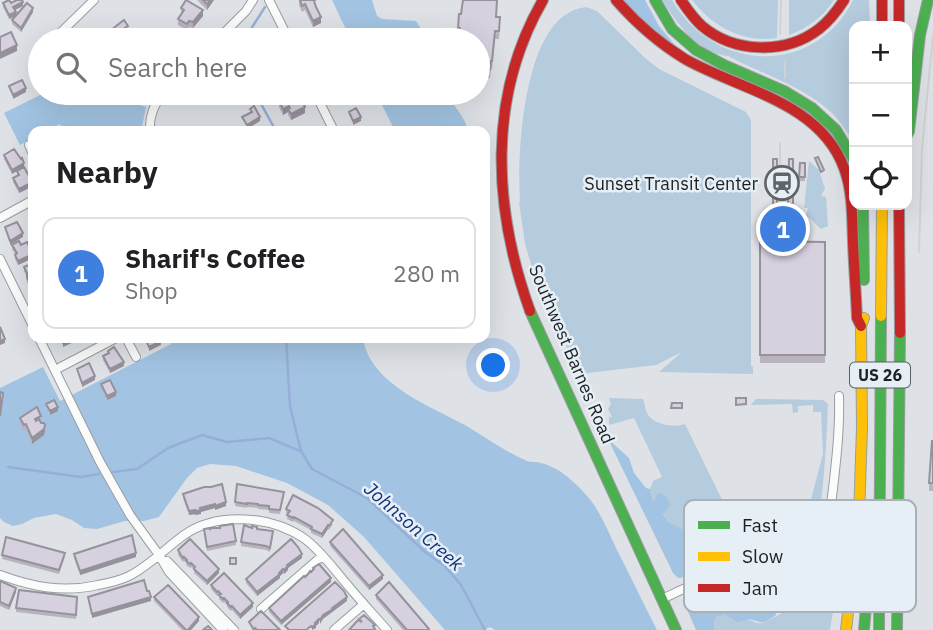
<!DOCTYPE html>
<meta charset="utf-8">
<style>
body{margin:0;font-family:"IBM Plex Sans",sans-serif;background:#f6f6f6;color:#202124}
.controls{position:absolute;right:21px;top:21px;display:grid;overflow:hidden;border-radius:14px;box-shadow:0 7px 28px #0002}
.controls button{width:63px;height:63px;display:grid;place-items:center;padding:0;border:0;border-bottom:2px solid #e0e0e0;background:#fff;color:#202124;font:35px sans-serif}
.you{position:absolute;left:494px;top:366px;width:24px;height:24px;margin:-18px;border:5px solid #fff;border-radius:50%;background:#1a73e8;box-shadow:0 0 0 10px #1a73e833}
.badge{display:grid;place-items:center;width:46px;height:46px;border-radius:50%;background:#d93025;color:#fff;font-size:23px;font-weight:700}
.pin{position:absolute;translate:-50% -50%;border:4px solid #fff;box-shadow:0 2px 7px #0006}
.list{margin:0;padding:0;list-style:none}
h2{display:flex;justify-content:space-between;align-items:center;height:91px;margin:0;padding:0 28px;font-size:30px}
h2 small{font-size:23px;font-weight:400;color:#757577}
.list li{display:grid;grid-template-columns:46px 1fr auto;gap:21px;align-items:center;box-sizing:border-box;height:112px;margin:0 14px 14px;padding:0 14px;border:2px solid #e0e0e0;border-radius:14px}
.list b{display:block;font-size:26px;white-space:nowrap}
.list p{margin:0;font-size:23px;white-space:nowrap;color:#757577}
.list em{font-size:23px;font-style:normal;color:#757577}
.icon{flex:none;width:38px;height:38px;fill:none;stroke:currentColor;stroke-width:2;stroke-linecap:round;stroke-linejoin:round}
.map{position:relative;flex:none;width:933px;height:630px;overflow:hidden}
.search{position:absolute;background:#fff;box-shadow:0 7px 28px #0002;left:28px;top:28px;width:462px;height:77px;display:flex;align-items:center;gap:18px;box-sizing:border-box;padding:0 24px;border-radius:38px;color:#757577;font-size:26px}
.panel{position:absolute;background:#fff;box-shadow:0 7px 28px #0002;left:28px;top:126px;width:462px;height:217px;border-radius:14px}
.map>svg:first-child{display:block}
.green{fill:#b5cbde}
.forest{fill:#a2c4e2}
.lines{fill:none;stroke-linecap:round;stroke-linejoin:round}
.stream{stroke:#97aed9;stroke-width:2.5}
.street-casing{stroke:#9a9da1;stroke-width:10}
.fast-casing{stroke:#9a9da1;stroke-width:12}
.slow-casing{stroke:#9a9da1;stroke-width:12}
.jam-casing{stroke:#9a9da1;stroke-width:12}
.street{stroke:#fafbfb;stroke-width:8}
.fast{stroke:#4caf50;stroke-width:10}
.slow{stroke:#ffc107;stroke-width:10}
.jam{stroke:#c62828;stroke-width:10}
.tram{stroke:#d0d1d2;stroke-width:2}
.wall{fill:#b9b3bf}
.shaded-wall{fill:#96929b}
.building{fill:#d7d0de;stroke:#96929b;stroke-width:2}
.labels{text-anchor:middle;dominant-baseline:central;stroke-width:5;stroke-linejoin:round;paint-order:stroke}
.shield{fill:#e7eff6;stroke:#5a5e62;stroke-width:2}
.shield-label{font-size:16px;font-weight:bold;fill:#1d2022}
.poi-label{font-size:18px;fill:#1d2022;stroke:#e7eff6;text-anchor:end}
.street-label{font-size:18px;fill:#1d2022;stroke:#e7eff6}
.water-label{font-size:19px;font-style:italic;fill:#14337a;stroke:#e7eff6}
.key{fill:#e7eff6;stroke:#aab1b6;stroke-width:2}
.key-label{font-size:19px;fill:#1d2022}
</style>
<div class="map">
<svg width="933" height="630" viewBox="0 0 933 630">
<rect width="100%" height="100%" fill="#dee2e6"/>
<path class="green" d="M662,0h10c41,72 142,78 181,0h16l1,26h-16v117c-6,-9 -12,-19 -19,-27 -29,-29 -71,-41 -107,-60 -30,-2 -51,-33 -66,-56z
M692,0h86l-1,38c-34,5 -64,-11 -85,-38z
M789,0h45c-11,17 -26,28 -45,35z
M586,7l11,4 47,46 15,12 87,43 5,8v246l2,1v7l-94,-2 23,-20 -26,13 -77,9 -38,-84h-2l-14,-46 -6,-42 1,-1c-3,-47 3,-165 50,-189 5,-3 11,-4 16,-5z
M809,161l10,9 6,19 -4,7 5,1 2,29 -7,3 -15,-14 2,-7h-4z
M609,398l34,1c2,5 2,11 5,16 7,10 27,13 37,9l66,135c-18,4 -29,-13 -45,-17 -4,-1 -8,-1 -13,-1l-12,-13 -13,-6 -12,-21h-3l-3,-12 3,-8 9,-4 -28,-59 -25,7v-8h3l-4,-8 3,-5z
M756,399l67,1 5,4c-1,30 -3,60 -6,90 -2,16 -3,34 -12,48l-12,-5 6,-11 19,-72 -2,-42h-8v-7l-15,1v6l-5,1 -1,-9 -41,1z
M828,579l10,1 -8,50h-115l-1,-9 2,-4 10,-2 12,8 9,-4 10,4h6l23,-12 13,-1c7,-7 3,-13 8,-19z"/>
<path class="forest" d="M332,0h40l5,16 5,3 34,2 12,19h-77z
M621,0h24l14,26 26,31z
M44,93h61l41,14 -4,20 -8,4h-70l-4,-7 -13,7h-14v7l-13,7 -16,-32z
M376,93h70c8,14 19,23 22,38h-73z
M168,338h195c7,46 67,68 102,87 20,12 39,26 60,35 5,3 10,1 16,3 18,4 35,20 47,34 12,14 20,34 28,51 14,27 27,55 41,82h-162l-5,-3 -6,3h-39l-81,-93 -36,-32 -41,-22 -51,-17 -26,-2 -13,4 -10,10 -28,39 -15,4h-19l-28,8 -13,-1 -12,-8 -16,-6 -22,4 -12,6 -9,2 -9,-4 -4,-4v-130l43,-21 17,34 111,-57z
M608,439l21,19 5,15 12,15 4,1 3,12h2l1,-5 3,-3c7,1 9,6 11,12l-7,9 5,8 13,6 12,13c4,0 9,0 12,1 18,4 29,21 49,17l11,21 -51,-6 -36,4 -5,-5z
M710,594l53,6 5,1 8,6v8c-17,11 -11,7 -28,4l-10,4 -12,-8 -10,2 -2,5 1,8h-19l-10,-23v-5l9,-7z"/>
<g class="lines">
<path class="stream" d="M244,40l21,-33
M255,93l21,38
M286,338l4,68 11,45 11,18 55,29 58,54 20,14 16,19 24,45
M8,467l73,10 18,-3
M113,472l24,-3 31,-21 34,-13 25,7 42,-4 31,13"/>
<g class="street-casing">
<path id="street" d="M269,0l20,40
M53,40l41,-40
M217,40l29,-29 7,-11
M315,93l19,38
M150,131c-1,-15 4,-26 13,-38
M29,145l4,9
M0,218l33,-18
M0,259l33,67
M39,338l61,124 30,53 29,40 10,17 54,58
M126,338l10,19
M55,370l61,-32
M167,561l67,69
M0,575c33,12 63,18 98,10 11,-2 21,-4 31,-9 20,-10 37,-28 55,-41 34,-24 88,-19 121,4 15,11 28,29 40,43 13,16 28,32 42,48
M662,599c16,-7 32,-17 50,-17 18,1 35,9 53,6 23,-3 44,-18 55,-39 8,-15 9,-35 12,-52 4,-34 8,-67 7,-101
M261,609l61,-53
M334,630l30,-26"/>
</g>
<g class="fast-casing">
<path id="fast" d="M655,0l17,29 24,21 28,15 60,26 28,17 24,22 18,30
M907,135l2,-4 11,-96 8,-35
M863,205l1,75
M530,311l146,319
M864,630l5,-58 7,-19
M879,630l2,-314
M897,630l3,-297"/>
</g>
<g class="slow-casing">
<path id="slow" d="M881,316l1,-111
M846,630l13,-113 3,-89 -1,-102 3,-8"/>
</g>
<g class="jam-casing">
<path id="jam" d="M616,0c20,23 43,43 69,59 55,31 135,43 159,109 9,24 8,50 9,75 1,25 3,50 4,75l4,8
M681,0c6,9 12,18 21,26 32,27 83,29 117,3 10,-8 18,-18 25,-29
M882,0v26
M899,0v26
M899,205l1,128
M530,311c-37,-103 -43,-214 13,-311"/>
</g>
<use href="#street" class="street"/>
<use href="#fast" class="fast"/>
<use href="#slow" class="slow"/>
<use href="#jam" class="jam"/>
<path class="tram" d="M780,34l1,-34
M785,78v-17
M780,222v-79
M919,252l3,-103 11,-113"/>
</g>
<path class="wall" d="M197,0h17l-7,10z
M299,0l16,6 6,17 -8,4 -8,-17 -3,2 -3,-7z
M3,3h8l12,3 -8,4 1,6 -7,3 -6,-12z
M181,8l22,8 -10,12 -4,-1 -2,3 -9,-5v-6l3,-5z
M33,12l-12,20 -9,-8v-4z
M497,17l3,8 -1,14h-4l-3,30h-1l-1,9 -12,-1v-37l-20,-4v-8z
M193,93h21l-14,10z
M287,93h12l6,20 -14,7 -3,-5v-3l-5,3 -4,-8v-6l8,-5z
M340,93h16l1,7 -7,4 -5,-8 -3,2z
M4,155l20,12 5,9 4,4v6l-14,7 -6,-11v-4l4,-2v-5l-5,3 -8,-15z
M800,163h5v18h-6z
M777,222h11v11h-11z
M760,241l65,1v121h-65z
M12,245h9l12,9v4l-15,7 -3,-6v-5l-3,-5z
M33,263l-3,24 -3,-5v-5l-3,-6v-4z
M108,351l16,15 -14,7 -7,-13v-4l5,-2z
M101,384l15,12 -9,4 -6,-12z
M20,418l21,4h-1l5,9 -1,4 -12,9 -6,-14 -2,1 -4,-7z
M933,441v50h-4v-8z
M237,484l47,12 -4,18 -11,-1v-3l-11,-1v-1l-11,-1v1l-12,-2z
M183,494l41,1 2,11 -11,4v-2l-14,4v2l-6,1v-1l-6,1 -6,-17z
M286,509l47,15 -4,6 -1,-1 -6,9 -11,-5v-3l-17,-9 -1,1 -6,-3 1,-5 -2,-1z
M252,528l21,7 -3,17 -4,-2 -25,-4v-4z
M204,529l32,12v4l-29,6z
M330,542l53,37 -14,11 -39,-44z
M178,550l41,23 -12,12 -13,-12v-3l-3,-3 -1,1 -4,-3v-3l-2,-1 -1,1 -5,-7z
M74,554l62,3 -56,18 -6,-17z
M2,555l63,2 -6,17 -57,-15z
M302,558l-14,10v2l-4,4 -1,-1 -3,3v2l-23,18 -11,-13v-4z
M313,568l18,14 -50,43 -12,-13v-4l44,-38z
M0,581l16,11 -7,18 -9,-4z
M211,585l42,22 -13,12 -8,-9 -1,1 -4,-4v-2l-3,-3 -1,1 -4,-4v-2l-1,-2 -1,1 -6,-7z
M376,595l53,35h-26l-27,-31z
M154,597l45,24 -8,9h-9l-28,-29z
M16,608h61l-1,11 -60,-7z"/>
<path class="shaded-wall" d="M210,0h4l-7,10v-6z
M23,2v4l-10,5v-4z
M33,8v4l-12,20v-4z
M203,10v6l-10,12v-6z
M16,12v4l-7,3v-4z
M321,17v6l-8,4v-6z
M17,45v6l-17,8v-6z
M26,88v4l-13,7v-4z
M206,93h8l-14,10v-6z
M357,96v4l-7,4v-4z
M289,106l-1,6 -5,3v-6z
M305,107v6l-14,7v-6z
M260,117v4l-13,8v-4z
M361,117v4l-8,4v-4z
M24,163v4l-12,7v-4z
M33,182v4l-14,7v-4z
M23,233v4l-13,8v-4z
M33,254v4l-15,7v-4z
M74,338v4l-11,5v-4z
M5,339v4l-5,2v-4z
M161,341v4l-12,6v-4z
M124,362v4l-14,7v-4z
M95,376v4l-13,7v-4z
M116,392v4l-9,4v-4z
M58,407v4l-8,4v-4z
M45,425v6l-1,4 -12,9v-6z
M226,502v4l-11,4v-4z
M215,504v4l-14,4v2l-6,1v-4l5,-3z
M195,510v4l-6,1v-4z
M328,525v4l-6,9v-4z
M136,553v4l-56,18v-4z
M302,554v4l-14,10v2l-4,4v-4l3,-5z
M219,569v4l-12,12v-4z
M283,569v4l-3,3v2l-23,18v-4z
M383,575v4l-14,11v-4z
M331,578v4l-50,43v-4z
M16,588v4l-7,18v-4z
M151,597v4l-59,17v-4z
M347,597v4l-24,18 -3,5v-4l3,-5z
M253,603v4l-13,12v-4z
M199,617v4l-8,9h-3z
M319,619v4l-3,3v2l-4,2v-3l3,-4z"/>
<path class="building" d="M9,0l2,3 6,-3h5l1,2 -10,5 3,5 -7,3 -6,-12z
M186,0l17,10 -10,12 -4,-1 -2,3 -9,-5 6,-9 -3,-2z
M203,0h7l-3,4z
M300,0h15l-1,1 2,6 5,10 -8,4 -8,-17 -3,2z
M463,0h34l-1,17h4l-1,14h-4l-3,30h-1l-1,9 -12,-1v-29h-18v-12h-2l1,-14h2z
M27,3l6,5 -12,20 -9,-8z
M124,20l4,6 -3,2 4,4 -11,8h-8l-3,-4 5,-5 -1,-1z
M11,32l6,13 -17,8v-16z
M22,80l4,8 -13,7 -4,-9z
M197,93h9l-6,4z
M288,93h11l2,5 -2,1 1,2 2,-1 3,7 -14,7 -3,-5 2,-1 -1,-2 -6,3 -4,-8 10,-6z
M345,93h11l1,3 -7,4z
M254,106l6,11 -13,8 -5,-8 10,-5 -2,-3z
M356,108l5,9 -8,4 -4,-9z
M14,149l7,10 1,-1 2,5 -12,7 -8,-15z
M818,157l6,13 -3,2 -6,-14z
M773,159h4v45h-4z
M789,159h4v45h-5z
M800,163h5v14h-6z
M24,167l5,9 2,-1 2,7 -14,7 -6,-11 6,-3 -2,-4z
M33,208v10l-4,-8z
M17,222l6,11 -13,8 -5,-14z
M777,222h11v7h-11z
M19,241l2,4 6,-3 6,12 -15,7 -3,-6 2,-2 -5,-8z
M760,241l65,1v113h-65z
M33,263v19l-3,1 -3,-5v-5l-3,-6z
M0,327l5,12 -5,2z
M60,338h14l-11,5z
M145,338h14l2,3 -12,6z
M114,347l10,15 -14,7 -7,-13 6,-3 -1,-2z
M89,363l6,13 -13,7 -5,-14z
M110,380l6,12 -9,4 -6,-12z
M0,392l3,1 -3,23z
M736,398h10v6l-10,1z
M54,400l4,7 -8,4 -4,-7z
M672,403h10v5h-11z
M37,407l4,9 -6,3 1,2 3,-2 2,4h3l1,2 -1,4 -12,9 -6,-14 -2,1 -4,-7z
M932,441h1v42h-4z
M222,484l4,18 -11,4v-2l-15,4 1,2 -6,1v-1l-6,1 -6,-17 21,-7h7z
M237,484l47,8 -4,18 -11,-1v-3l-11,-1v-1l-11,-1v1l-12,-2z
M293,495l25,13 15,12 -4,6 -1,-1 -6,9 -11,-5 1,-2 -18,-10 -1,1 -6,-3 3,-4 -4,-2z
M233,524l3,17 -29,6 -3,-18 6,-1v2l1,-2h9v-2z
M244,525l8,3v-2l5,1v2l16,2 -3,17 -4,-2 -25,-4z
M343,529l40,46 -14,11 -39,-44z
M132,535l4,18 -56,18 -6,-17z
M6,537l59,16 -6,17 -57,-15z
M190,539l29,30 -12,12 -13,-12 1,-2 -4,-4 -1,1 -4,-3 1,-1 -3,-3 -1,1 -5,-8z
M291,539l7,8 4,7 -15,11 1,1 -4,4 -1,-1 -4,4 1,1 -23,18 -11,-13z
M230,558h6v6h-6z
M319,564l12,14 -50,43 -12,-13 35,-32 1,1 3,-3 2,-3 1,1 3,-3 -1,-1z
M224,573l29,30 -13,12 -8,-9 -1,1 -4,-4 1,-1 -4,-4 -1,1 -4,-4 2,-1 -3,-3 -1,1 -6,-7z
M144,580l3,11h2l2,6 -59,17 -4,-17z
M0,581l16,7 -7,18 -9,-4z
M335,582l9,9 3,6 -15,11 1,1 -10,6 -3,5 -1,-1 -4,4 1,1 -4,3 -1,-1 -5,4h-17l-4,-4z
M389,582l40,47 -1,1h-21l-31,-35z
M168,585l31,32 -11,13h-2l-32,-33z
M19,590l58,7 -1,18 -60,-7z
M261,611l19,19h-23l-2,-2 -1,2 -5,-8z
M364,615l11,10 -2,1 2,3 -2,1h-24l9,-10 4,2 -3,-3z
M208,626l4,4h-9z"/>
<defs>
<g id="station-ring" transform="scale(1.75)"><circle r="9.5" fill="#e7eff6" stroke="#616467" stroke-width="1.5"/><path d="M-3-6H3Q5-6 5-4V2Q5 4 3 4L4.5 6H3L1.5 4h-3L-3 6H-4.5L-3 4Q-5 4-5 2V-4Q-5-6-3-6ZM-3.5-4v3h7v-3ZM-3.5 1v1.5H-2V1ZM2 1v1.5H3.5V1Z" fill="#616467"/></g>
</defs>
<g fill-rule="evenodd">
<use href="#station-ring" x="782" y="183"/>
</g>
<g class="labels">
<rect class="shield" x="850" y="362.5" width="60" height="25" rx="5"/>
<g class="shield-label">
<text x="880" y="375">US 26</text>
</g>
<g class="poi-label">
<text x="758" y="183">Sunset Transit Center</text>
</g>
<g class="street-label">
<text transform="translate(572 354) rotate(67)">Southwest Barnes Road</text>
</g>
<g class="water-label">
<text transform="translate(414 526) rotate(41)">Johnson Creek</text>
</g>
</g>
<rect x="684" y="500" width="232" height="112" rx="10" class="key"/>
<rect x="698" y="521" width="32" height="8" fill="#4caf50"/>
<rect x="698" y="552" width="32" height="9" fill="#ffc107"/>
<rect x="698" y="584" width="32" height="8" fill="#c62828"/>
<g class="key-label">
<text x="742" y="532">Fast</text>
<text x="742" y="563">Slow</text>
<text x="742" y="595">Jam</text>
</g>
</svg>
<div class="controls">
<button>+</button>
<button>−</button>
<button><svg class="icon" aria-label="locate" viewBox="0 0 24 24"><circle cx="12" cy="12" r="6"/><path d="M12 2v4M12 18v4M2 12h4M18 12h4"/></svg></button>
</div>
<div class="you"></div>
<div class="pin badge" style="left:783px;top:229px;background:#3f7fe0">1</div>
<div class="search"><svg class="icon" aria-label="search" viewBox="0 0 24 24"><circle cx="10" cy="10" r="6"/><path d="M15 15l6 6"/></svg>Search here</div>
<section class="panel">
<h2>Nearby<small></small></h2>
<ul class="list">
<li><span class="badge" style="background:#3f7fe0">1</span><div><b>Sharif's Coffee</b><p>Shop</p></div><em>280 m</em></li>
</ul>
</section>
</div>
